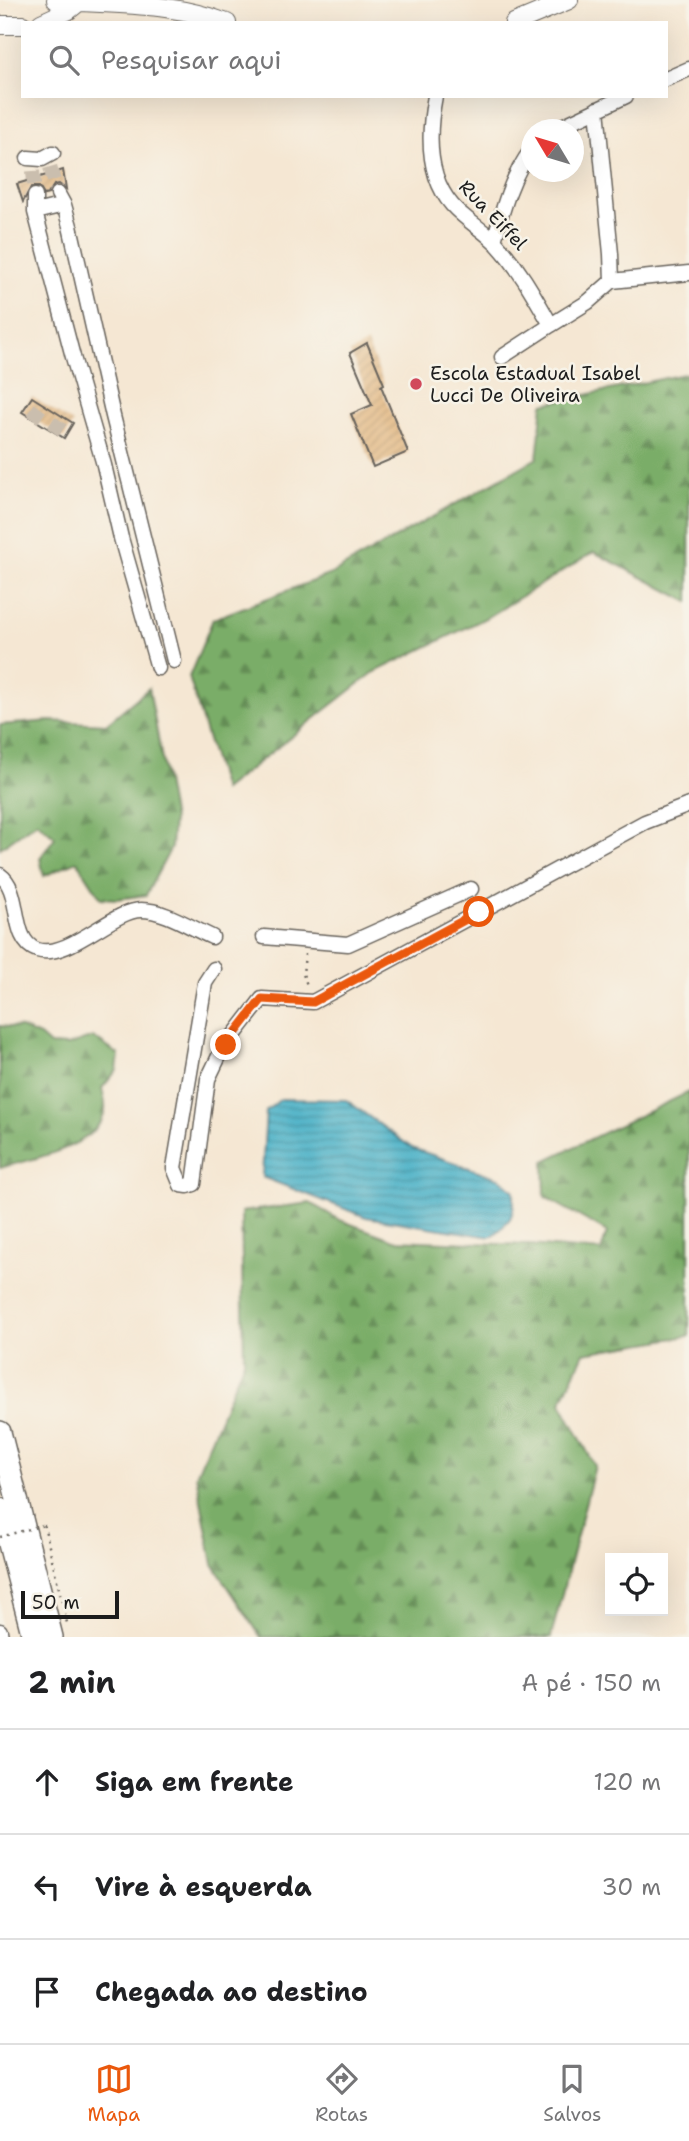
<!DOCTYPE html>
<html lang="pt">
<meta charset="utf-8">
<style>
body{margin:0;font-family:"Shantell Sans",sans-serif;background:#f6f6f6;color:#202124}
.controls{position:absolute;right:21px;bottom:21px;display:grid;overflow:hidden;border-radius:0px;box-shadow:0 7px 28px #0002}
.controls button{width:63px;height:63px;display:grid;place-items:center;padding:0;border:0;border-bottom:2px solid #e0e0e0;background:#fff;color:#202124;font:35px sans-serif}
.compass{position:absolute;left:521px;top:119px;width:63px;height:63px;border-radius:50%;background:#fff;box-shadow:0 7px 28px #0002;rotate:308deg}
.scale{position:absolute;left:21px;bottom:18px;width:98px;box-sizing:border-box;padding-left:7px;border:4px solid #1c1c1c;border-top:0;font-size:19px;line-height:24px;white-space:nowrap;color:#1c1c1c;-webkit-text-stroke:5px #f7f3e8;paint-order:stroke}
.stop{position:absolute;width:21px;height:21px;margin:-16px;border:5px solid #ea580c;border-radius:50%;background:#fff}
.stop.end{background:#ea580c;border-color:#fff;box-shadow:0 2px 7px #0008}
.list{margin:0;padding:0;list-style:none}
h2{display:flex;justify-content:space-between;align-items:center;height:91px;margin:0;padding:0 28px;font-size:30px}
h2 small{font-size:23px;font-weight:400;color:#757577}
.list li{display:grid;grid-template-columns:46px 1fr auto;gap:21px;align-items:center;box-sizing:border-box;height:105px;padding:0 28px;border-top:2px solid #e0e0e0}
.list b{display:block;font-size:26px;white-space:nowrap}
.list em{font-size:23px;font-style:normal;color:#757577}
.icon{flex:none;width:38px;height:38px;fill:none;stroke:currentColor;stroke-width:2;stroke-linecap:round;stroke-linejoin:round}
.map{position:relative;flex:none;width:689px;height:1637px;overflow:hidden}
.search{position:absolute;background:#fff;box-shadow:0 7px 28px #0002;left:21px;right:21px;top:21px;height:77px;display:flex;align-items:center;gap:18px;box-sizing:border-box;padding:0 24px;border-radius:0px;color:#757577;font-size:26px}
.sheet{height:406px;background:#fff}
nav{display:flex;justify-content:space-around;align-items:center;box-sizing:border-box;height:98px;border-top:2px solid #e0e0e0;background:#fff;font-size:19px;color:#757577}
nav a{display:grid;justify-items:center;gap:4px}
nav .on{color:#ea580c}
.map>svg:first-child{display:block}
.forest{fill:url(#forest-firs);stroke:#4b6442;stroke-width:2}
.water{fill:url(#water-rules);stroke:#326672;stroke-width:2}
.building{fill:url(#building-hatch)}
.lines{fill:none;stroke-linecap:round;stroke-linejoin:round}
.minor-tunnel{stroke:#cabeae;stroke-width:14;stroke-dasharray:14 7;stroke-linecap:butt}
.minor-casing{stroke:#68635c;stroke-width:17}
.major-casing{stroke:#68635c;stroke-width:20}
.highway-casing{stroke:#68635c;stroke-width:24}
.path{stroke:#68635c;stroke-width:2.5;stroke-dasharray:2 5;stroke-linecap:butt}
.minor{stroke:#fff;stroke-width:14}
.major{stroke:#fff;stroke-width:18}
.highway{stroke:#fff;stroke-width:21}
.path-bridge{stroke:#68635c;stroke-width:2.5;stroke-dasharray:2 5;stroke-linecap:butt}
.route{stroke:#ea580c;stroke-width:9}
.poi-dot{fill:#d1495b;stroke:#f7f3e8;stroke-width:2.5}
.labels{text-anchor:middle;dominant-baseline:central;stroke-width:5;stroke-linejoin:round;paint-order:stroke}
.street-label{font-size:19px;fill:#1c1c1c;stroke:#f7f3e8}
.poi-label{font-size:19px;fill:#1c1c1c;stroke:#f7f3e8;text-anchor:start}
</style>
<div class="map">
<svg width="689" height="1637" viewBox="0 0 689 1637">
<defs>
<pattern id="forest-firs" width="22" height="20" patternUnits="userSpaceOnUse" patternTransform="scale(1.75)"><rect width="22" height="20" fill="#7aad68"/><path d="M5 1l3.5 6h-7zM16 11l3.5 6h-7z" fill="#638c55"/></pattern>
<pattern id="water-rules" width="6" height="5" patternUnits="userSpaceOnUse" patternTransform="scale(1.75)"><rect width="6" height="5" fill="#48b1c7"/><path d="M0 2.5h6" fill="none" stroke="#3b8fa1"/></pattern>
<pattern id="building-hatch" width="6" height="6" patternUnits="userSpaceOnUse" patternTransform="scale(1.75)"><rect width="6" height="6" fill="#e2b782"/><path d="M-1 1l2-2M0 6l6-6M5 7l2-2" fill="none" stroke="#c19d70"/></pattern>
</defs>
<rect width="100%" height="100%" fill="#f7f3e8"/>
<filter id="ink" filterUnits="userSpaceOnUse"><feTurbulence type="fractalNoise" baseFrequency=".0143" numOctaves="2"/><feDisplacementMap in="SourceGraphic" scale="14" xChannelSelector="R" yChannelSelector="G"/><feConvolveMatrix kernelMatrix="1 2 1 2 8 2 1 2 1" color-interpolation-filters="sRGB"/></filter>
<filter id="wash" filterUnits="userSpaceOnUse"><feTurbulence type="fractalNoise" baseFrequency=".00686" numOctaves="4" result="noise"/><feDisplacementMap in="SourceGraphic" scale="28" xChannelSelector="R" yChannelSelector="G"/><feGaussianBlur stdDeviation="1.57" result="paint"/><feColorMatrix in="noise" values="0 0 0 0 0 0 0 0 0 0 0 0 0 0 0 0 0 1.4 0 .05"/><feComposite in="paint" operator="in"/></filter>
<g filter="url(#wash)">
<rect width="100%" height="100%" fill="#f5e7d3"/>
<path class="forest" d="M689,373v229l-95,-50 -106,65 -115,56 -150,117 -34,-113 24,-58 118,-45 206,-116 6,-54z
M149,688l24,132 -2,28 -25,47 -29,4 -16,-1 -24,-37 -33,15 -4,-18 15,-21 -18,-15 -37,26v-123l50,-4 56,3z
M0,1026l21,2 19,8 10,9 17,1 26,-9 26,18 -2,15 -15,18c1,7 4,15 3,22 -7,38 -74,49 -105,58z
M689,1092v244l-105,17 -23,50 34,63 -44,171h-290l-48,-73 -17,-89 48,-114 -3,-149 69,-9 30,17 54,20 134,5 73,6 6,-19 -62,-35 -1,-36z"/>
<path class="water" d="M281,1099l65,1 66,48 89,31 13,12c1,25 -3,31 -23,46l-125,-20 -104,-40 4,-66z"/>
<g id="blocks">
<path class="building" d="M63,170l3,19 -7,-5 -5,1 -6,9 -4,1 -5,-8h-8l-8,15 -6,-18z
M367,343l17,41 -3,2 27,66 -35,15 -22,-53 21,-9 -22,-52z
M32,397l41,26 -9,15 -42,-26z"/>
</g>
</g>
<g filter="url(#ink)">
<use href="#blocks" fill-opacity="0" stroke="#68635c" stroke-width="2"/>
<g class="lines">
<path class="minor-tunnel" d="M50,167l8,27
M33,171l2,25
M32,419l11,-15
M53,432l10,-15"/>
<g class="minor-casing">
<path id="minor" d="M666,79l23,-10
M435,96c-7,36 -9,79 17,109 13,15 32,25 45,39 23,25 38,53 54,81l37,-23 24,-21 77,-8
M597,109l14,145 1,27
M554,130l72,-34
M28,158l14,1 11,-6
M58,194l6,11 6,21 43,190 61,245
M35,196v16l38,145 31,108 17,73 37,130
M35,212l29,-7
M494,241c9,-33 17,-64 38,-92
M502,357l49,-32
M0,875c23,16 9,65 37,75 31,10 76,-40 104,-40 24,0 50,18 71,27
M264,937l84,7 123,-55
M214,969l-9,14 -31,185 7,17 7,1 6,-2 14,-105 13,-27 41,-53 51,3 332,-180 44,-17
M0,1631l1,6"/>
</g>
<g class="major-casing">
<path id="major" d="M56,0c61,6 112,1 171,23
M41,23l28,-13 10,-8
M514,23l55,-23
M0,25h23"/>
</g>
<g class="highway-casing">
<path id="highway" d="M0,1432l52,205
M0,1509l33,128"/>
</g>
<path class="path" d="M305,954l-2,20 5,14
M44,1525l23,98"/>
<use href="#minor" class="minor"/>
<use href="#major" class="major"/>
<use href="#highway" class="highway"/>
<path class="path-bridge" d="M0,1537l44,-12"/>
</g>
</g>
<g class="lines" filter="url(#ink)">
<path class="route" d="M226,1045l36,-46 51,3 166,-90"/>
</g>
<circle class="poi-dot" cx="416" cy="384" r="7"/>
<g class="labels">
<g class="street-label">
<text transform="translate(493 215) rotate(46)">Rua Eiffel</text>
</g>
<g class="poi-label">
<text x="430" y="373">Escola Estadual Isabel<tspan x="430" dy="22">Lucci De Oliveira</tspan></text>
</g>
</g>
</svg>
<div class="controls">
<button><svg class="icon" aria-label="locate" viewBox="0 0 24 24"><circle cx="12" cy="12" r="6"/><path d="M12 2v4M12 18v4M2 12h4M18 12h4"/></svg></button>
</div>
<svg class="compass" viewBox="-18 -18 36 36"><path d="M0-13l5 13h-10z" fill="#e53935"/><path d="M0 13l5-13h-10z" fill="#757577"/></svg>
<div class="scale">50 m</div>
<div class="stop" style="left:479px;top:912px"></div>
<div class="stop end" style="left:226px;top:1045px"></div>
<div class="search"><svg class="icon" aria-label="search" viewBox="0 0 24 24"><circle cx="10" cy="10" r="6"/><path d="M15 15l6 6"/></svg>Pesquisar aqui</div>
</div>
<section class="sheet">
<h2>2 min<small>A pé · 150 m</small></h2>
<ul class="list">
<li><svg class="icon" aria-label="ahead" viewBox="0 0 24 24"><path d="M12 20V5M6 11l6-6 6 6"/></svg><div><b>Siga em frente</b></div><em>120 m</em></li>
<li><svg class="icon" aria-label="left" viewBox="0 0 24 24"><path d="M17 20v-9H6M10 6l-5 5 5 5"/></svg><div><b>Vire à esquerda</b></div><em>30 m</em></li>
<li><svg class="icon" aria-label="arrive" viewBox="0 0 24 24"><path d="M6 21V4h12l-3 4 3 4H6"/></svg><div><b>Chegada ao destino</b></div></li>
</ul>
</section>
<nav>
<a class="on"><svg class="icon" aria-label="map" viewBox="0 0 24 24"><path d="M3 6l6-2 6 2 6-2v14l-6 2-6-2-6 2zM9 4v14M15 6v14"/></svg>Mapa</a>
<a><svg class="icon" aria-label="directions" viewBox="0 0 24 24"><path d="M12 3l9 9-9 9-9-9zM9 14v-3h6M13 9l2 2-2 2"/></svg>Rotas</a>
<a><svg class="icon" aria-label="saved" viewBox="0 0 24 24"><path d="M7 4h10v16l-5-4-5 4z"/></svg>Salvos</a>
</nav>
